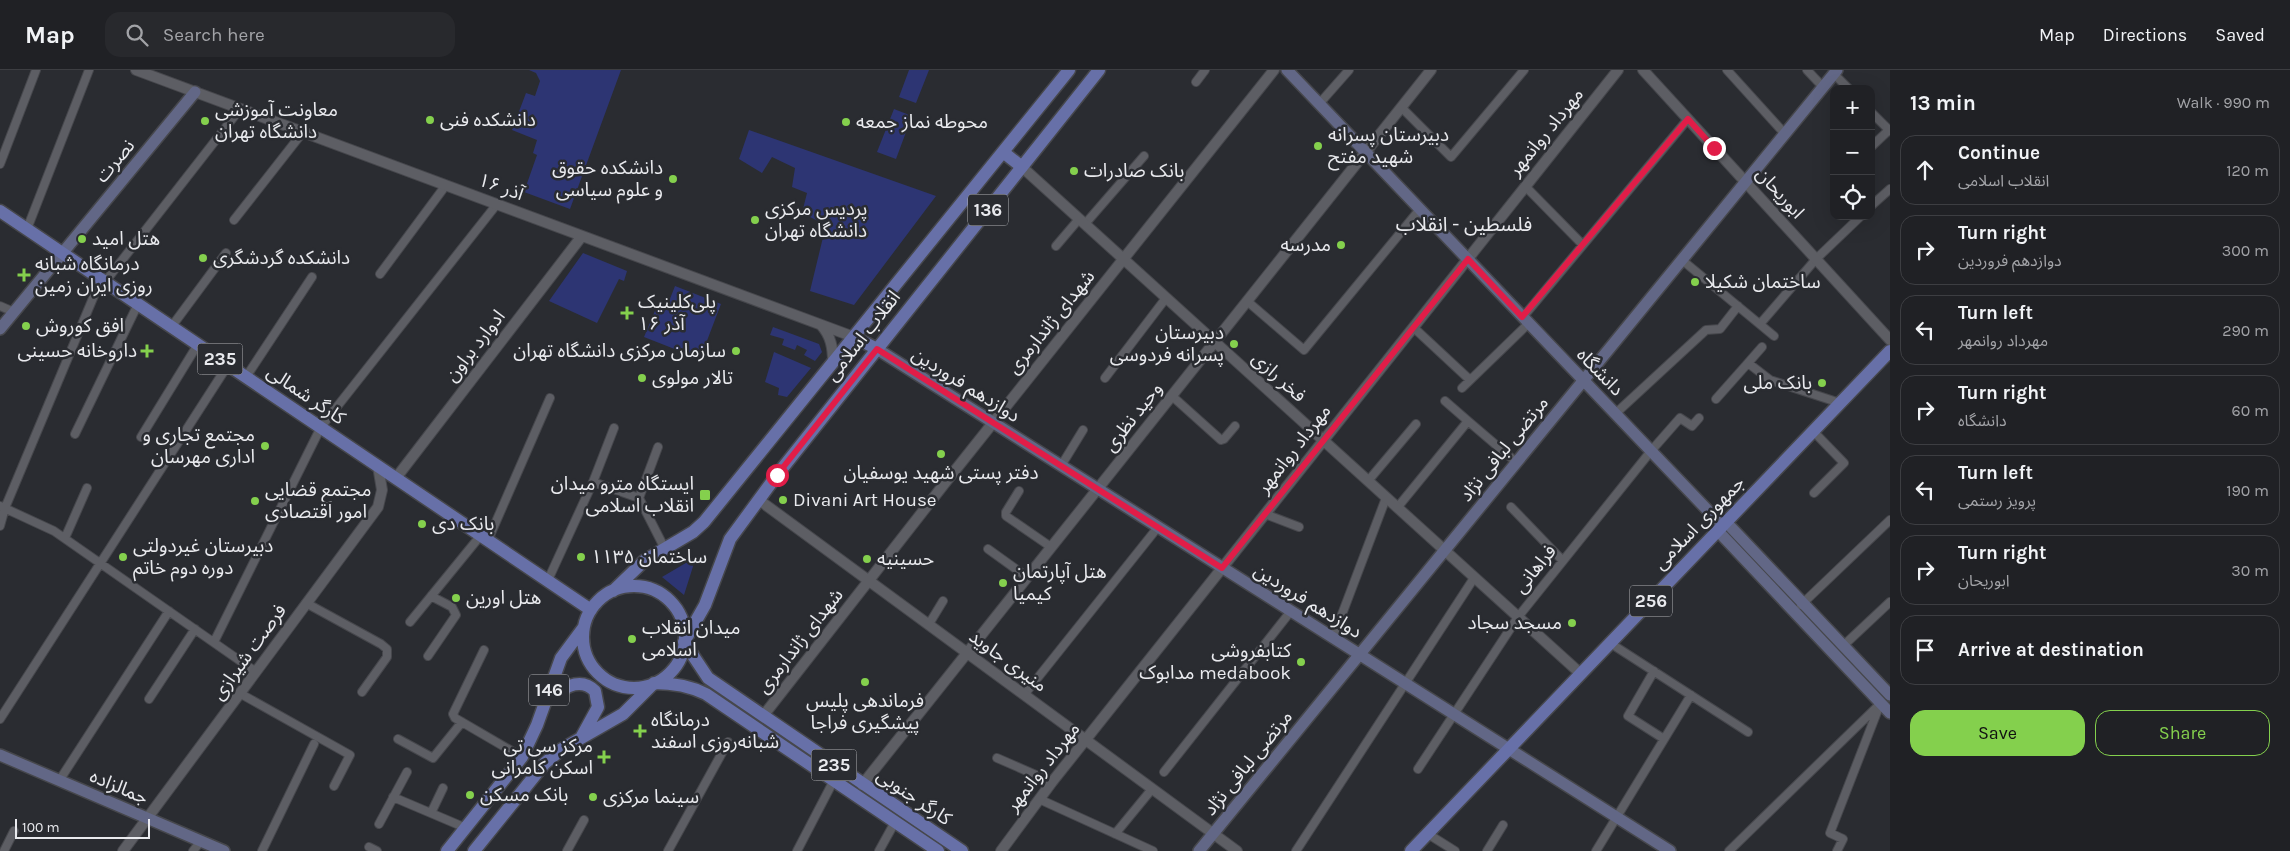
<!DOCTYPE html>
<meta charset="utf-8">
<style>
body{margin:0;font-family:Karla,"Noto Sans Arabic",sans-serif;background:#28292d;color:#f1f3f6}
.controls{position:absolute;right:15px;top:15px;display:grid;overflow:hidden;border-radius:10px;box-shadow:0 5px 20px #0002}
.controls button{width:45px;height:45px;display:grid;place-items:center;padding:0;border:0;border-bottom:1px solid #3d3e42;background:#202125;color:#f1f3f6;font:25px sans-serif}
.scale{position:absolute;left:15px;bottom:12px;width:135px;box-sizing:border-box;padding-left:5px;border:2px solid #e9eaee;border-top:0;font-size:14px;line-height:18px;white-space:nowrap;color:#e9eaee;-webkit-text-stroke:4px #2a2c31;paint-order:stroke}
.stop{position:absolute;width:15px;height:15px;margin:-11px;border:4px solid #e11d48;border-radius:50%;background:#fff}
.stop.end{background:#e11d48;border-color:#fff;box-shadow:0 1px 5px #0008}
.list{margin:0;padding:0;list-style:none}
h2{display:flex;justify-content:space-between;align-items:center;height:65px;margin:0;padding:0 20px;font-size:21px}
h2 small{font-size:16px;font-weight:400;color:#a2a3a7}
.list li{display:grid;grid-template-columns:32px 1fr auto;gap:15px;align-items:center;box-sizing:border-box;height:70px;margin:0 10px 10px;padding:0 10px;border:1px solid #3d3e42;border-radius:15px}
.list b{display:block;font-size:19px;white-space:nowrap}
.list p{margin:0;font-size:16px;white-space:nowrap;color:#a2a3a7}
.list em{font-size:16px;font-style:normal;color:#a2a3a7}
.actions{display:flex;gap:10px;padding:15px 20px}
.actions a{flex:1;padding:11px 0;border:1px solid #84d04d;border-radius:15px;text-align:center;font-size:18px;color:#84d04d}
.actions .main{background:#84d04d;color:#111}
.icon{flex:none;width:28px;height:28px;fill:none;stroke:currentColor;stroke-width:2;stroke-linecap:round;stroke-linejoin:round}
.map{position:relative;flex:none;width:1890px;height:781px;overflow:hidden}
header{display:flex;align-items:center;gap:30px;box-sizing:border-box;height:70px;padding:0 25px;background:#202125;border-bottom:1px solid #3d3e42}
header strong{font-size:24px}
nav{display:flex;gap:28px;margin-inline-start:auto;font-size:18px}
.search{width:350px;height:45px;background:#28292d;display:flex;align-items:center;gap:12px;box-sizing:border-box;padding:0 18px;border-radius:15px;color:#a2a3a7;font-size:19px}
main{display:flex}
aside{flex:1;background:#202125}
.map>svg:first-child{display:block}
.green{fill:#2d3573}
.lines{fill:none;stroke-linecap:round;stroke-linejoin:round}
.minor-casing{stroke:#46474c;stroke-width:10}
.tertiary-casing{stroke:#46474c;stroke-width:12}
.secondary-casing{stroke:#46474c;stroke-width:14}
.primary-casing{stroke:#46474c;stroke-width:15}
.minor{stroke:#5d5e64;stroke-width:8}
.tertiary{stroke:#5d5e64;stroke-width:10}
.secondary{stroke:#626786;stroke-width:11}
.primary{stroke:#6770a8;stroke-width:12}
.route{stroke:#e11d48;stroke-width:6}
.poi-dot{fill:#84d04d;stroke:#2a2c31;stroke-width:2}
.labels{text-anchor:middle;dominant-baseline:central;stroke-width:5;stroke-linejoin:round;paint-order:stroke}
.shield{fill:#2a2c31;stroke:#b0b1b5;stroke-width:1}
.shield-label{font-size:18px;font-weight:bold;fill:#e9eaee}
.poi-label{font-size:19px;fill:#e9eaee;stroke:#2a2c31;text-anchor:start}
.street-label{font-size:19px;fill:#e9eaee;stroke:#2a2c31}
.neighbourhood-label{font-size:20px;fill:#e9eaee;stroke:#2a2c31}
</style>
<header>
<strong>Map</strong>
<div class="search"><svg class="icon" aria-label="search" viewBox="0 0 24 24"><circle cx="10" cy="10" r="6"/><path d="M15 15l6 6"/></svg>Search here</div>
<nav><a>Map</a><a>Directions</a><a>Saved</a></nav>
</header>
<main>
<div class="map">
<svg width="1890" height="781" viewBox="0 0 1890 781">
<rect width="100%" height="100%" fill="#2a2c31"/>
<path class="green" d="M529,0h92l-51,139 -46,-17 13,-37 -4,-2 4,-13 -25,-10 14,-37 9,3 5,-15 -4,-8z
M909,0h20l-13,33 -17,-6z
M894,39l18,7 -16,43 -19,-7z
M749,60l187,66 -82,109 -44,-14 16,-66 -24,-12 5,-20 -15,-6 3,-19 -23,-11 -10,16 -23,-14z
M583,183l44,18 -3,10 -5,-2 -22,44 -48,-22z
M675,216l46,18 -21,55 -56,-22 13,-31 9,3z
M773,257l46,17 3,8 -7,9 -11,-6 3,-5 -10,-5 -2,5 -13,-5 2,-6 -14,-4z
M774,282l37,16 -24,29 -9,-2 1,-7 -14,-6z
M696,487l-12,38 -22,-18z"/>
<g class="lines">
<g class="minor-casing">
<path id="minor" d="M1727,0l58,64
M1807,0l16,17
M1834,4l15,15
M1196,12l9,-12
M1319,34l30,-34
M1401,37l50,50 73,-87
M1871,42l19,19
M1871,77l18,-17
M0,94l36,-94
M1525,116l58,59
M1871,136l19,-17
M234,150l69,-88
M1085,154l59,-68
M27,159l62,-159
M1056,176l23,-27
M1682,190l92,76
M380,204l66,-89
M105,212l135,-173
M1247,231l57,49 116,-141
M0,236l14,6
M1523,247l165,-198
M1760,254l56,-65 45,-43
M172,256l54,-73
M1413,257l57,53
M1748,293l14,-16
M246,307l66,-100
M1105,308l61,-80
M1462,318l67,-65
M1172,326l49,44 3,-1 11,-13
M1716,329l32,-36 22,17 70,23
M1445,331l23,20
M1615,344l91,-84 14,-1 18,-23
M1813,361l31,32 -30,30
M75,364l63,-130
M141,367l57,-93
M1061,396l22,-36
M1368,411l48,-57
M593,412l46,16 26,51
M1019,421l-13,21v4l45,31
M639,428l19,-51
M0,436l54,25 202,141
M1511,437l52,54
M1397,438l71,-87 48,41
M1265,444l34,13
M0,456l5,-18 96,-229
M65,468l22,-50
M488,470l62,-142
M988,479l39,28
M548,510l45,-98 21,-54
M306,533l75,41 6,5v8l-25,35
M1801,535l89,-85
M410,552l71,-87
M929,554l14,-23
M1333,568l53,-140
M214,572l107,-215 176,-223
M1610,573l138,89
M1843,576l47,-44
M484,580l-31,64 2,4 67,39
M428,586l28,-41 -4,-8 -21,-11
M1654,601l-26,45 36,23
M241,624l109,61 -16,31
M1024,625l134,-168
M149,629l46,-70
M0,649l228,-354
M398,669l35,19 29,-36
M997,688l55,24
M1418,699l100,-152 133,-166 29,-33 12,8 7,-8
M1164,702l127,-161
M59,711l110,-170
M393,727l73,31
M1039,729l114,52
M431,743l12,-25
M379,754l28,-52
M1115,764l37,-45
M1428,764l27,17
M369,777l8,4
M4,781l10,-20
M193,781l8,-10
M262,781l52,-107
M567,781l17,-31
M668,781l60,-109
M797,781l37,-71
M879,781l16,-29
M1296,781l178,-273
M1487,781l16,-26
M1596,781l95,-156
M1729,781l152,-148
M1837,781l6,-12 -13,-6 49,-126"/>
</g>
<g class="tertiary-casing">
<path id="tertiary" d="M136,0l718,267
M1643,0l247,270
M1022,97l559,507
M821,255c10,11 12,23 12,38
M396,408l186,-242
M759,430l478,351
M763,646l182,-233 329,-413
M862,715l569,-715
M123,781l255,-344 4,-17 -4,-24
M1001,781l51,-69 566,-712"/>
</g>
<g class="secondary-casing">
<path id="secondary" d="M1287,0l429,449 10,3 164,173
M0,259l195,-237
M877,279l793,502
M1718,461l172,182
M0,685l224,96
M1199,781l638,-781"/>
</g>
<g class="primary-casing">
<path id="primary" d="M1003,82l19,15
M0,141l591,399
M854,267l23,12
M583 567a51 51 0 1 1 102 0a51 51 0 1 1-102 0Z
M613,521l31,-30 49,-29 11,-10 365,-452
M546,631c14,-11 33,-26 49,-10l3,16 -17,31
M447,781l75,-94 15,-32 24,-67 23,-31
M474,781l71,-88 17,-14 61,-35 31,-31c18,0 36,3 52,11l232,157
M962,781l-254,-173 -24,-36 21,-37 25,-66 47,-64 322,-405
M1411,781l479,-500"/>
</g>
<use href="#minor" class="minor"/>
<use href="#tertiary" class="tertiary"/>
<use href="#secondary" class="secondary"/>
<use href="#primary" class="primary"/>
</g>
<g class="lines">
<path class="route" d="M777,405l100,-126 345,219 246,-309 54,58 166,-198 26,29"/>
</g>
<g class="poi-dot">
<circle cx="430" cy="50" r="5"/>
<circle cx="205" cy="51" r="5"/>
<circle cx="846" cy="52" r="5"/>
<circle cx="1318" cy="76" r="5"/>
<circle cx="1074" cy="101" r="5"/>
<circle cx="673" cy="109" r="5"/>
<circle cx="755" cy="150" r="5"/>
<circle cx="82" cy="169" r="5"/>
<circle cx="1341" cy="175" r="5"/>
<circle cx="203" cy="188" r="5"/>
<path d="M21.5 197.5h5v5h5v5h-5v5h-5v-5h-5v-5h5z"/>
<circle cx="1695" cy="212" r="5"/>
<path d="M624.5 235.5h5v5h5v5h-5v5h-5v-5h-5v-5h5z"/>
<circle cx="26" cy="256" r="5"/>
<circle cx="1234" cy="274" r="5"/>
<path d="M144.5 273.5h5v5h5v5h-5v5h-5v-5h-5v-5h5z"/>
<circle cx="736" cy="281" r="5"/>
<circle cx="642" cy="308" r="5"/>
<circle cx="1822" cy="313" r="5"/>
<circle cx="265" cy="376" r="5"/>
<circle cx="941" cy="384" r="5"/>
<rect x="699" y="419" width="12" height="12" rx="2.5"/>
<circle cx="783" cy="430" r="5"/>
<circle cx="255" cy="431" r="5"/>
<circle cx="422" cy="454" r="5"/>
<circle cx="123" cy="487" r="5"/>
<circle cx="581" cy="487" r="5"/>
<circle cx="867" cy="489" r="5"/>
<circle cx="1003" cy="513" r="5"/>
<circle cx="456" cy="528" r="5"/>
<circle cx="1572" cy="553" r="5"/>
<circle cx="632" cy="569" r="5"/>
<circle cx="1301" cy="592" r="5"/>
<circle cx="865" cy="612" r="5"/>
<path d="M637.5 653.5h5v5h5v5h-5v5h-5v-5h-5v-5h5z"/>
<path d="M601.5 679.5h5v5h5v5h-5v5h-5v-5h-5v-5h5z"/>
<circle cx="470" cy="725" r="5"/>
<circle cx="593" cy="727" r="5"/>
</g>
<g class="labels">
<g class="shield">
<rect x="968" y="124.5" width="40" height="31" rx="4"/>
<rect x="197.5" y="273.5" width="45" height="31" rx="4"/>
<rect x="1630" y="515.5" width="42" height="31" rx="4"/>
<rect x="529" y="604.5" width="40" height="31" rx="4"/>
<rect x="811.5" y="679.5" width="45" height="31" rx="4"/>
</g>
<g class="shield-label">
<text x="988" y="140">136</text>
<text x="220" y="289">235</text>
<text x="1651" y="531">256</text>
<text x="549" y="620">146</text>
<text x="834" y="695">235</text>
</g>
<g class="poi-label">
<text x="215" y="40">معاونت آموزشی<tspan x="215" dy="22">دانشگاه تهران</tspan></text>
<text x="440" y="50">دانشکده فنی</text>
<text x="856" y="52">محوطه نماز جمعه</text>
<text x="1328" y="65">دبیرستان پسرانه<tspan x="1328" dy="22">شهید مفتح</tspan></text>
<text x="663" y="98" text-anchor="end">دانشکده حقوق<tspan x="663" dy="22">و علوم سیاسی</tspan></text>
<text x="1084" y="101">بانک صادرات</text>
<text x="765" y="139">پردیس مرکزی<tspan x="765" dy="22">دانشگاه‌ تهران</tspan></text>
<text x="92" y="169">هتل امید</text>
<text x="1331" y="175" text-anchor="end">مدرسه</text>
<text x="213" y="188">دانشکده گردشگری</text>
<text x="35" y="194">درمانگاه شبانه<tspan x="35" dy="22">روزی ایران زمین</tspan></text>
<text x="1705" y="212">ساختمان شکیلا</text>
<text x="638" y="232">پلی‌کلینیک<tspan x="638" dy="22">۱۶ آذر</tspan></text>
<text x="36" y="256">افق کوروش</text>
<text x="1224" y="263" text-anchor="end">دبیرستان<tspan x="1224" dy="22">پسرانه فردوسی</tspan></text>
<text x="137" y="281" text-anchor="end">داروخانه حسینی</text>
<text x="726" y="281" text-anchor="end">سازمان مرکزی دانشگاه تهران</text>
<text x="652" y="308">تالار مولوی</text>
<text x="1812" y="313" text-anchor="end">بانک ملی</text>
<text x="255" y="365" text-anchor="end">مجتمع تجاری و<tspan x="255" dy="22">اداری مهرسان</tspan></text>
<text x="941" y="403" text-anchor="middle">دفتر پستی شهید یوسفیان</text>
<text x="694" y="414" text-anchor="end">ایستگاه مترو میدان<tspan x="694" dy="22">انقلاب اسلامی</tspan></text>
<text x="265" y="420">مجتمع قضایی<tspan x="265" dy="22">امور اقتصادی</tspan></text>
<text x="793" y="430">Divani Art House</text>
<text x="432" y="454">بانک دی</text>
<text x="133" y="476">دبیرستان غیردولتی<tspan x="133" dy="22">دوره دوم خاتم</tspan></text>
<text x="591" y="487">ساختمان ۱۱۳۵</text>
<text x="877" y="489">حسینیه</text>
<text x="1013" y="502">هتل آپارتمان<tspan x="1013" dy="22">کیمیا</tspan></text>
<text x="466" y="528">هتل اورین</text>
<text x="1562" y="553" text-anchor="end">مسجد سجاد</text>
<text x="642" y="558">میدان انقلاب<tspan x="642" dy="22">اسلامی</tspan></text>
<text x="1291" y="581" text-anchor="end">کتابفروشی<tspan x="1291" dy="22">مدابوک medabook</tspan></text>
<text x="865" y="631" text-anchor="middle">فرماندهی پلیس<tspan x="865" dy="22">پیشگیری فراجا</tspan></text>
<text x="651" y="650">درمانگاه<tspan x="651" dy="22">شبانه‌روزی اسفند</tspan></text>
<text x="593" y="676" text-anchor="end">مرکز سی تی<tspan x="593" dy="22">اسکن کامرانی</tspan></text>
<text x="480" y="725">بانک مسکن</text>
<text x="603" y="727">سینما مرکزی</text>
</g>
<g class="street-label">
<text transform="translate(1546 62) rotate(-51)">مهرداد روانمهر</text>
<text transform="translate(115 91) rotate(-50)">نصرت</text>
<text transform="translate(501 117) rotate(20)">۱۶ آذر</text>
<text transform="translate(1780 123) rotate(48)">ابوریحان</text>
<text transform="translate(1051 252) rotate(-51)">شهدای ژاندارمری</text>
<text transform="translate(863 266) rotate(-52)">انقلاب اسلامی</text>
<text transform="translate(475 276) rotate(-52)">ادوارد براون</text>
<text transform="translate(1600 302) rotate(46)">دانشگاه</text>
<text transform="translate(1279 307) rotate(42)">فخر رازی</text>
<text transform="translate(966 315) rotate(32)">دوازدهم فروردین</text>
<text transform="translate(306 325) rotate(34)">کارگر شمالی</text>
<text transform="translate(1133 347) rotate(-52)">وحید نظری</text>
<text transform="translate(1294 379) rotate(-52)">مهرداد روانمهر</text>
<text transform="translate(1504 379) rotate(-51)">مرتضی لبافی نژاد</text>
<text transform="translate(1699 453) rotate(-46)">جمهوری اسلامی</text>
<text transform="translate(1535 499) rotate(-51)">فراهانی</text>
<text transform="translate(1308 531) rotate(32)">دوازدهم فروردین</text>
<text transform="translate(800 571) rotate(-52)">شهدای ژاندارمری</text>
<text transform="translate(249 582) rotate(-54)">فرصت شیرازی</text>
<text transform="translate(1008 591) rotate(36)">منیری جاوید</text>
<text transform="translate(1248 693) rotate(-51)">مرتضی لبافی نژاد</text>
<text transform="translate(1043 697) rotate(-52)">مهرداد روانمهر</text>
<text transform="translate(119 717) rotate(23)">جمالزاده</text>
<text transform="translate(914 727) rotate(34)">کارگر جنوبی</text>
</g>
<g class="neighbourhood-label">
<text x="1464" y="154">فلسطین - انقلاب</text>
</g>
</g>
</svg>
<div class="controls">
<button>+</button>
<button>−</button>
<button><svg class="icon" aria-label="locate" viewBox="0 0 24 24"><circle cx="12" cy="12" r="6"/><path d="M12 2v4M12 18v4M2 12h4M18 12h4"/></svg></button>
</div>
<div class="scale">100 m</div>
<div class="stop" style="left:777px;top:405px"></div>
<div class="stop end" style="left:1714px;top:78px"></div>
</div>
<aside>
<h2>13 min<small>Walk · 990 m</small></h2>
<ul class="list">
<li><svg class="icon" aria-label="ahead" viewBox="0 0 24 24"><path d="M12 20V5M6 11l6-6 6 6"/></svg><div><b>Continue</b><p>انقلاب اسلامی</p></div><em>120 m</em></li>
<li><svg class="icon" aria-label="right" viewBox="0 0 24 24"><path d="M7 20v-9h11M14 6l5 5-5 5"/></svg><div><b>Turn right</b><p>دوازدهم فروردین</p></div><em>300 m</em></li>
<li><svg class="icon" aria-label="left" viewBox="0 0 24 24"><path d="M17 20v-9H6M10 6l-5 5 5 5"/></svg><div><b>Turn left</b><p>مهرداد روانمهر</p></div><em>290 m</em></li>
<li><svg class="icon" aria-label="right" viewBox="0 0 24 24"><path d="M7 20v-9h11M14 6l5 5-5 5"/></svg><div><b>Turn right</b><p>دانشگاه</p></div><em>60 m</em></li>
<li><svg class="icon" aria-label="left" viewBox="0 0 24 24"><path d="M17 20v-9H6M10 6l-5 5 5 5"/></svg><div><b>Turn left</b><p>پرویز رستمی</p></div><em>190 m</em></li>
<li><svg class="icon" aria-label="right" viewBox="0 0 24 24"><path d="M7 20v-9h11M14 6l5 5-5 5"/></svg><div><b>Turn right</b><p>ابوریحان</p></div><em>30 m</em></li>
<li><svg class="icon" aria-label="arrive" viewBox="0 0 24 24"><path d="M6 21V4h12l-3 4 3 4H6"/></svg><div><b>Arrive at destination</b></div></li>
</ul>
<div class="actions"><a class="main">Save</a><a>Share</a></div>
</aside>
</main>
